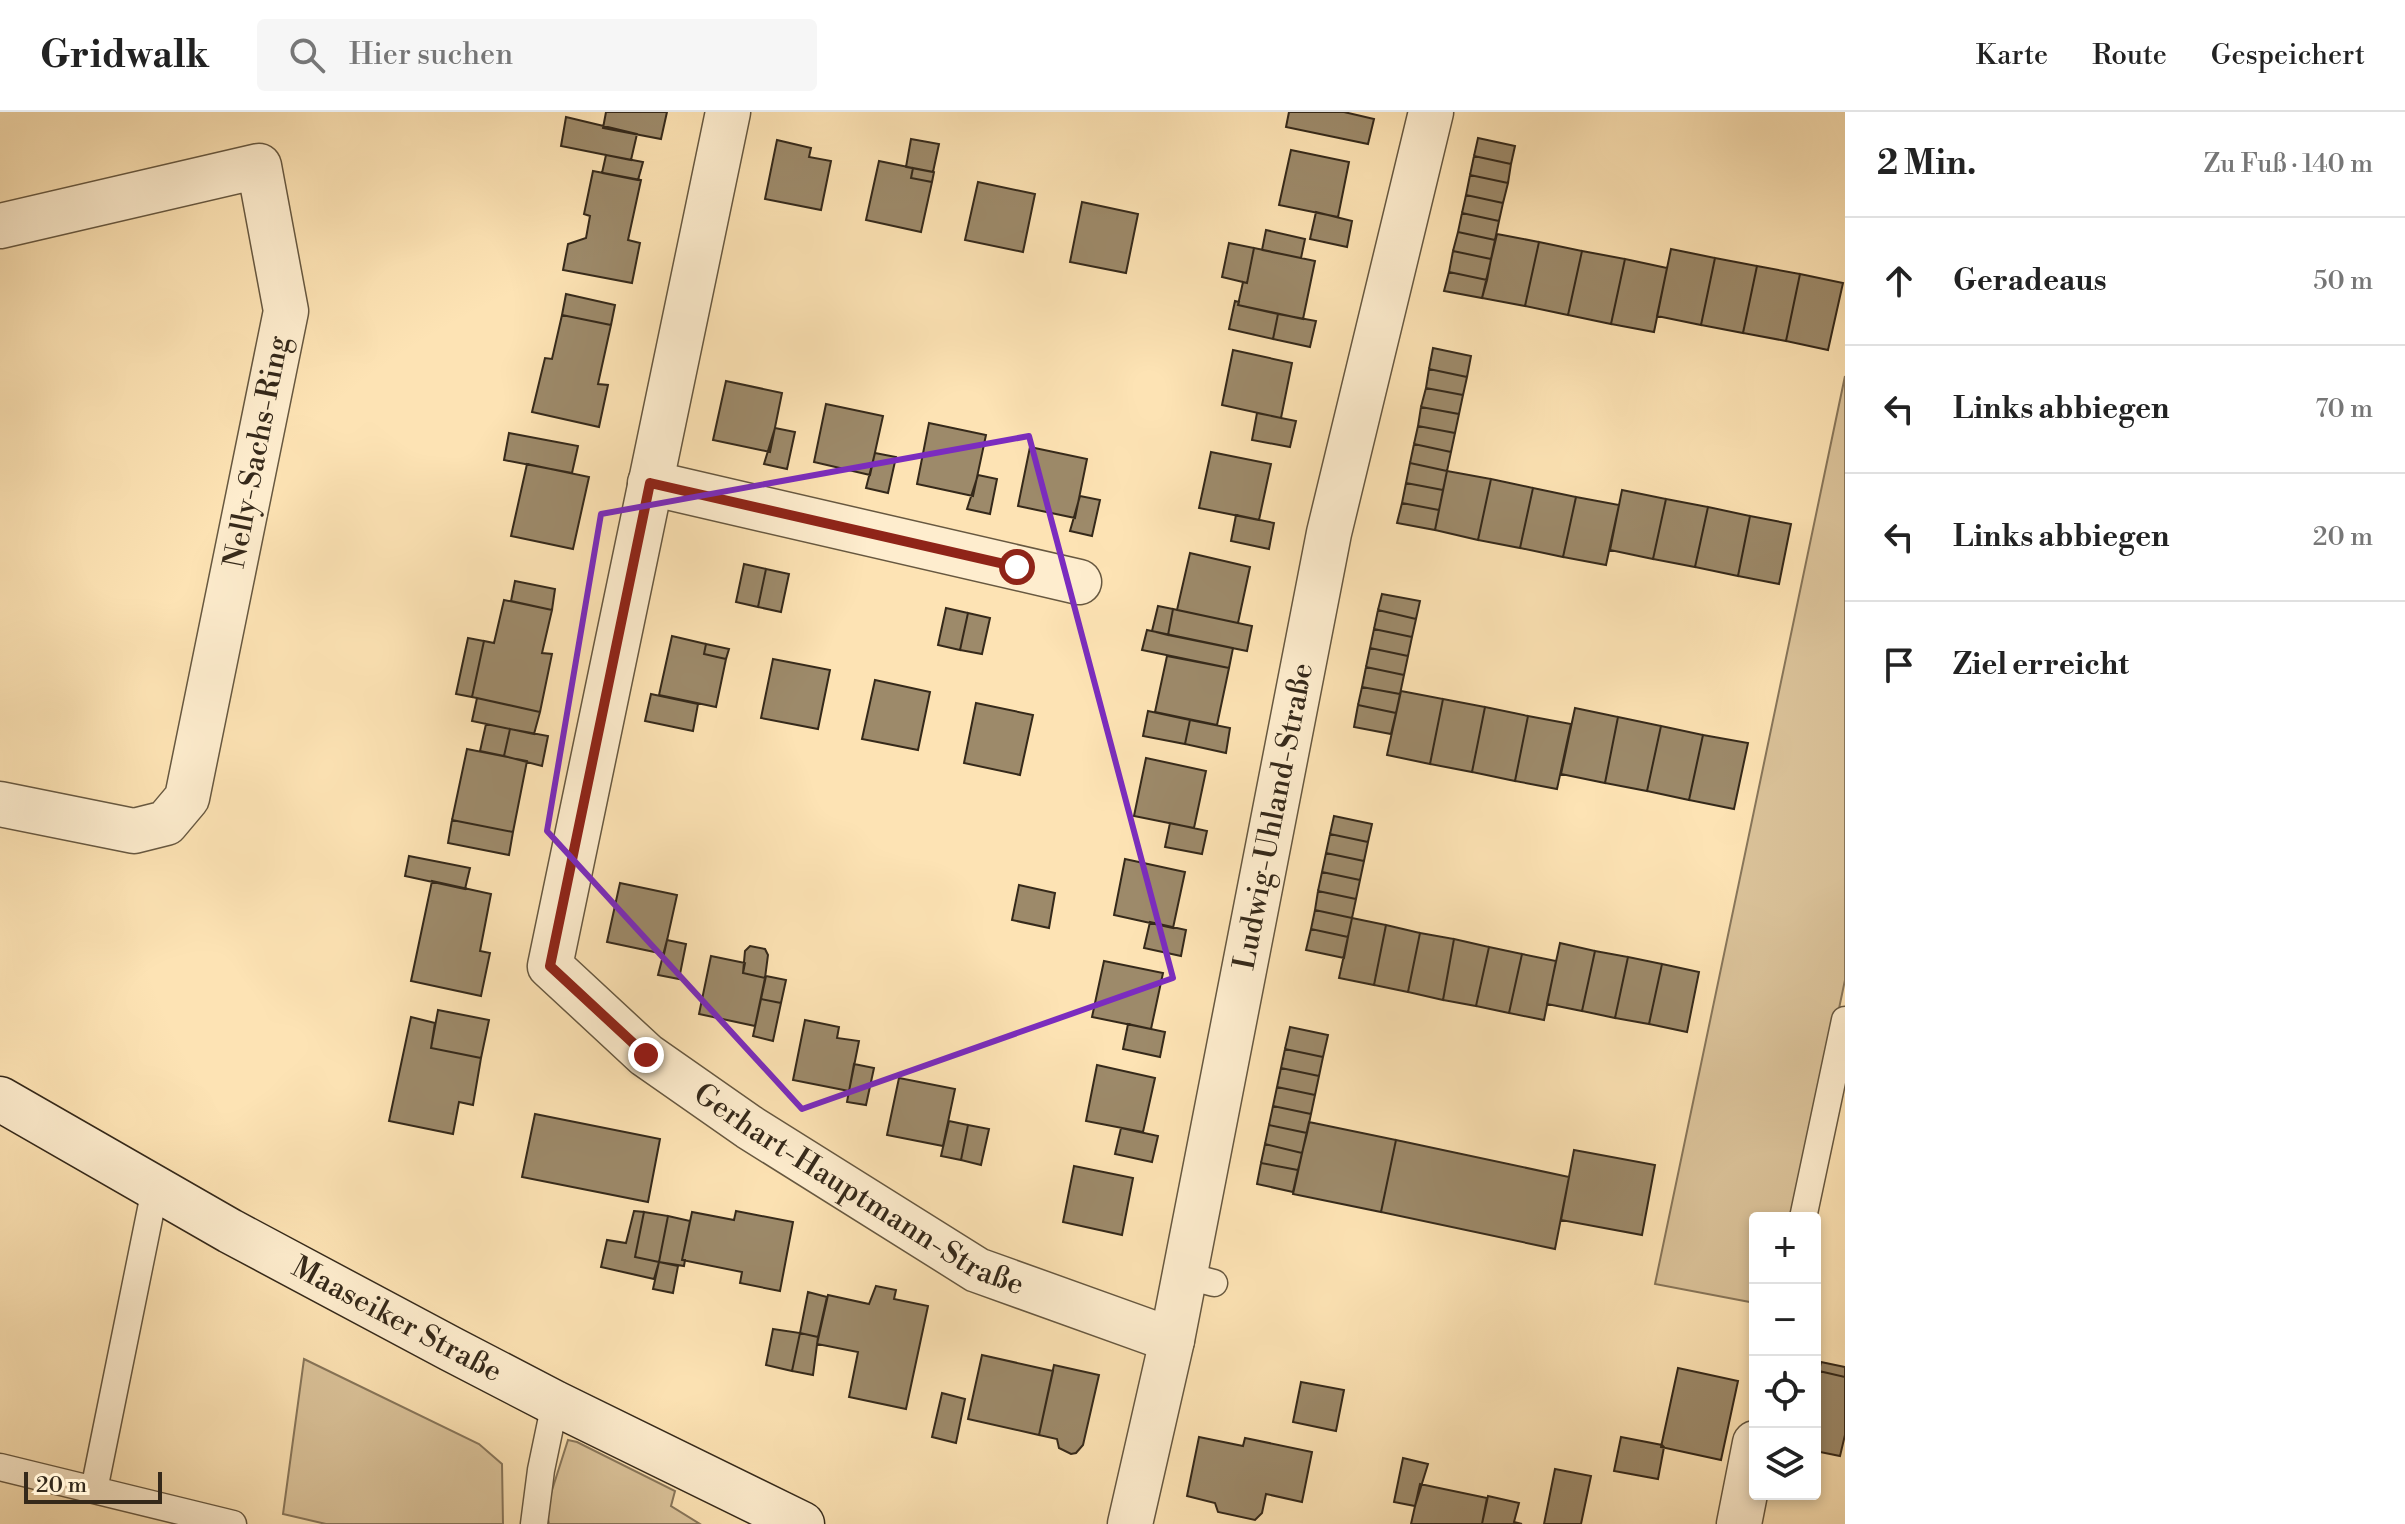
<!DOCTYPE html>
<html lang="de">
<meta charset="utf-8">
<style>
body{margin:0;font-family:"Libre Bodoni",serif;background:#f6f6f6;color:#222}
.controls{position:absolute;right:24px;bottom:24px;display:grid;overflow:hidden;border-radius:8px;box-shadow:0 4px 12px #0003}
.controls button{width:72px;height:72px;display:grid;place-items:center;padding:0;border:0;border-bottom:2px solid #e0e0e0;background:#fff;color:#222;font:40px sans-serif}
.scale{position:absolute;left:24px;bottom:20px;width:138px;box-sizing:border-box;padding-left:8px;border:4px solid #35291a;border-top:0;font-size:22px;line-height:28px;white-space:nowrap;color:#35291a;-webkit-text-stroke:6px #feedce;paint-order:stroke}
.stop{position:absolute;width:24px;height:24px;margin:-18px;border:6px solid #8f2418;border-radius:50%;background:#fff}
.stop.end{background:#8f2418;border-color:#fff;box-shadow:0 2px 8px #0008}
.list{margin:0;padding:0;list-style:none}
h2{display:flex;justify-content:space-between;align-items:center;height:104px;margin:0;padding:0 32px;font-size:34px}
h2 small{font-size:26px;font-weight:400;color:#767676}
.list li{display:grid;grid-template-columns:52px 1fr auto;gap:24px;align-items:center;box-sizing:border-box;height:128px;padding:0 32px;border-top:2px solid #e0e0e0}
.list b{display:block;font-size:30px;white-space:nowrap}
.list em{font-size:26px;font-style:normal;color:#767676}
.icon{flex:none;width:44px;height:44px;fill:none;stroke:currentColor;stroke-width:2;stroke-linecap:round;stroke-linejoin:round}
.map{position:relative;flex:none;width:1845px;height:1412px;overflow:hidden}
header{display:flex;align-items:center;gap:48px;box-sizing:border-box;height:112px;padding:0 40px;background:#fff;border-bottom:2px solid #e0e0e0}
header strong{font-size:38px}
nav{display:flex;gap:44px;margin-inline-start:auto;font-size:28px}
.search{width:560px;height:72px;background:#f6f6f6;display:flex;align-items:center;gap:20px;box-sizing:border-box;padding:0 28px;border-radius:8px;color:#767676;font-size:30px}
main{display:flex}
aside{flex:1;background:#fff}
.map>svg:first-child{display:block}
.green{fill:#dbc39a;stroke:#88765a;stroke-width:2}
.building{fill:#9d8a6a;stroke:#35291a;stroke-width:2}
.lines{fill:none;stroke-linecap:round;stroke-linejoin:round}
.lane-casing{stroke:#675840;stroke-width:29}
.street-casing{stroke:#675840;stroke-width:47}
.secondary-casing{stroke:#35291a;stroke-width:47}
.lane{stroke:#feedce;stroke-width:26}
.street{stroke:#feedce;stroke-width:44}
.secondary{stroke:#feedce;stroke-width:44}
.route{stroke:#8f2418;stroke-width:10}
.marked{fill:none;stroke:#7b2cbf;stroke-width:6;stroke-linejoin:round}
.labels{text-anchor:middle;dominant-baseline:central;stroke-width:6;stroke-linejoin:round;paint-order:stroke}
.street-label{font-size:30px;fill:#35291a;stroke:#feedce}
</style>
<header>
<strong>Gridwalk</strong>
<div class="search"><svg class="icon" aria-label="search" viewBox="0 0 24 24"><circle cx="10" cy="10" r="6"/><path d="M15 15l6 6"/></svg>Hier suchen</div>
<nav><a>Karte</a><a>Route</a><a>Gespeichert</a></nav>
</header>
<main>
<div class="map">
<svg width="1845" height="1412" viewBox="0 0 1845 1412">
<rect width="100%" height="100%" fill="#fde3b4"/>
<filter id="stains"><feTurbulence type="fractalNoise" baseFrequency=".0025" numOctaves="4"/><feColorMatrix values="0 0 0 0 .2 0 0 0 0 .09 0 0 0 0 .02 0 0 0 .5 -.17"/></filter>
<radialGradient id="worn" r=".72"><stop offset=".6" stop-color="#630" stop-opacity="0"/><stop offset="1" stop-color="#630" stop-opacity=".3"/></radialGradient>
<path class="green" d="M1845,264v604l-50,238h-40v85l-100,-19z
M304,1247l175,85 23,20 1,60h-177l-43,-10z
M568,1328l9,2 98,49 -4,15 29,18h-151l-3,-15z"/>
<path class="building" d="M606,0h61l-6,27 -58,-11z
M1289,0h55l30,7 -6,25 -82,-17z
M566,5l71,17 -6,26 -70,-14z
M1478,26l37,8 -4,18 -37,-8z
M911,27l28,5 -6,28 -27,-5z
M777,28l34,8 -2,9 22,4 -10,49 -56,-11z
M1291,38l58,12 -11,55 -59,-12z
M606,43l37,7 -5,18 -36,-7z
M1474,44l37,8 -3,19 -38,-8z
M879,49l34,7 -2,10 21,4 -11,50 -55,-12z
M913,56l21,4 -2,10 -21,-4z
M593,59l48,9 -13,60 12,3 -8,40 -69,-13 5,-26 18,-6 4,-22 -6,-2z
M1470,63l38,8 -5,20 -37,-8z
M978,70l57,12 -12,58 -58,-12z
M1466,83l37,8 -4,18 -37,-8z
M1082,90l56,12 -12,59 -56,-11z
M1316,100l36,9 -5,26 -37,-8z
M1462,101l37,8 -4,19 -37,-8z
M1266,118l39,9 -4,19 -39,-8z
M1458,120l37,8 -4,19 -38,-8z
M1497,122l42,8 -14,64 -43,-8z
M1539,130l43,9 -14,64 -43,-9z
M1229,131l25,5 -7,35 -25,-6z
M1254,136l61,13 -12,58 -65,-14 5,-23 4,1z
M1671,137l44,9 -14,67 -44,-9z
M1453,139l38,8 -4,21 -38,-8z
M1582,139l43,8 -14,65 -43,-9z
M1715,146l42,8 -14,67 -42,-8z
M1625,147l42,9 -13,64 -43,-8z
M1757,154l43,8 -14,67 -43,-8z
M1449,160l38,8 -5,18 -38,-7z
M1800,162l43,9 -15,67 -42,-9z
M566,182l49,11 -4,20 -49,-10z
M1235,189l4,1 -1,3 40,9 -5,25 -44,-10z
M1278,202l38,7 -6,26 -37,-8z
M562,203l49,10 -13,59 10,1 -9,42 -67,-15 13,-54 7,1z
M1433,236l38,8 -4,21 -38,-8z
M1233,238l59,13 -11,55 -59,-13z
M1429,257l38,8 -4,18 -37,-7z
M726,269l56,12 -12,59 -57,-12z
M1426,276l37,7 -4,19 -38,-7z
M826,292l57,12 -13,59 -56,-13z
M1421,295l38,7 -4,19 -37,-7z
M1257,301l39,8 -6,26 -38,-7z
M929,311l57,12 -13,61 -56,-12z
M1418,314l37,7 -4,19 -37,-8z
M775,316l20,4 -8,37 -23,-5z
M509,321l69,13 -6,27 -68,-13z
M1414,332l37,8 -4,19 -37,-8z
M1030,335l57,12 -12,59 -57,-12z
M1211,340l60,12 -12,56 -60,-12z
M875,341l21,4 -8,36 -22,-5z
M1410,351l37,8 -4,19 -37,-7z
M527,352l62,13 -16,72 -62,-13z
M1447,359l44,8 -13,61 -43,-10z
M978,363l19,4 -7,35 -23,-5z
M1491,367l42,9 -13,60 -42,-8z
M1406,371l37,7 -4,20 -37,-7z
M1533,376l43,9 -13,60 -43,-9z
M1622,378l44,9 -13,60 -43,-9z
M1080,384l20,4 -8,36 -22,-5z
M1576,385l43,8 -13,60 -43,-8z
M1666,387l42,8 -13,60 -42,-8z
M1402,391l37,7 -4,20 -38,-7z
M1708,395l42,9 -12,60 -43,-9z
M1236,403l38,8 -5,26 -38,-8z
M1750,404l41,8 -12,60 -41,-8z
M1190,441l60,14 -12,56 -61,-13z
M744,452l22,5 -8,38 -22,-5z
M766,457l23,5 -8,38 -23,-5z
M515,469l40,8 -3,21 -41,-9z
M1382,482l38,7 -4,18 -38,-9z
M504,488l48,10 -10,43 10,1 -12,58 -68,-15 12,-56 10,2z
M1158,494l15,3 -5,26 -16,-4z
M946,496l22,5 -8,37 -22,-5z
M1173,497l79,17 -5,25 -79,-16z
M1378,498l38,9 -4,18 -38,-8z
M968,501l22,5 -8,36 -22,-4z
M1374,517l38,8 -4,19 -38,-8z
M1147,518l86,18 -4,20 -87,-18z
M672,524l34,8 -2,10 22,5 -10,48 -57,-12z
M468,526l16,3 -12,56 -16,-3z
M706,532l23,5 -3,10 -22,-5z
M1370,536l38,8 -4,19 -38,-8z
M1167,544l62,12 -12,57 -62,-13z
M773,547l57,11 -12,59 -57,-11z
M1366,555l38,8 -4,19 -38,-7z
M875,568l55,12 -12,58 -56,-11z
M1362,575l38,7 -4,19 -38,-8z
M1401,579l42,8 -13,65 -43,-9z
M651,582l47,10 -5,27 -48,-10z
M477,586l63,14 -6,22 -62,-13z
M1443,587l42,8 -13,65 -42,-8z
M976,591l57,12 -13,60 -56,-12z
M1358,593l38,8 -5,21 -37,-7z
M1485,595l43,9 -13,65 -43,-9z
M1575,596l43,9 -13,66 -44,-9z
M1148,599l42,9 -5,24 -42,-8z
M1528,604l43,8 -14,65 -42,-8z
M1618,605l43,9 -14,65 -42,-8z
M1190,608l40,8 -4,25 -41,-9z
M486,612l24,5 -6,27 -24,-5z
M1661,614l42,9 -14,65 -42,-9z
M510,617l38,7 -6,30 -38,-10z
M1703,623l45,8 -14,66 -45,-9z
M467,637l60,12 -14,71 -61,-12z
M1146,646l60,13 -12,57 -60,-12z
M1334,704l38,8 -4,18 -38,-8z
M452,708l61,12 -4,23 -61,-12z
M1170,711l37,8 -5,23 -37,-7z
M1330,722l38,8 -4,19 -38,-8z
M1326,741l38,8 -4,19 -38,-8z
M409,744l61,12 -5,21 -60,-13z
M1125,747l60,13 -12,56 -59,-13z
M1322,760l38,8 -4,19 -38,-8z
M432,769l59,13 -11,57 10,2 -9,43 -70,-15z
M620,771l57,12 -13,59 -57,-12z
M1019,773l36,8 -6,35 -37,-8z
M1318,779l38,8 -4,19 -37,-8z
M1315,798l37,8 -4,19 -37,-8z
M1352,806l34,7 -12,60 -35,-7z
M1150,810l36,8 -5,26 -37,-8z
M1386,813l34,8 -12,59 -34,-7z
M1311,817l37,8 -4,21 -38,-8z
M1420,821l34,6 -11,61 -35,-8z
M1454,827l35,8 -13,59 -33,-6z
M667,828l19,4 -7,35 -21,-4z
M1560,831l35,8 -13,60 -35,-7z
M750,834l15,3 3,6 -3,23 -22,-5 2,-22z
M1489,835l33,7 -13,59 -33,-7z
M1595,839l33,6 -13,61 -33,-7z
M1522,842l34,7 -12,59 -35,-7z
M711,844l34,7 -2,10 22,5 -10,48 -56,-12z
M1628,845l34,7 -13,60 -34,-6z
M1104,849l59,12 -12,56 -59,-12z
M1662,852l37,8 -12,60 -38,-8z
M766,864l20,4 -5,23 -20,-4z
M761,887l20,4 -8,38 -20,-5z
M438,898l51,10 -8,38 -50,-10z
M411,905l24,6 -4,25 50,10 -8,47 -14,-3 -6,32 -64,-13z
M805,908l34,7 -2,11 22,3 -10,50 -56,-11z
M1128,912l37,8 -5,25 -37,-8z
M1290,915l38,8 -5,22 -38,-8z
M1285,937l38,8 -4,19 -38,-8z
M854,952l20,4 -8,37 -19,-3z
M1097,953l58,13 -12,54 -57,-11z
M1281,956l38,8 -4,19 -38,-8z
M899,966l56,11 -12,57 -56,-11z
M1277,975l38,8 -4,19 -38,-8z
M1273,994l38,8 -4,19 -38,-8z
M535,1002l125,25 -12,63 -126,-25z
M949,1009l19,4 -7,35 -20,-4z
M1309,1010l87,18 -15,72 -88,-18z
M968,1013l21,4 -8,36 -20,-5z
M1269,1013l38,8 -5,20 -37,-9z
M1121,1016l37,8 -6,26 -37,-8z
M1396,1028l173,37 -14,72 -174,-37z
M1265,1032l37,9 -4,17 -37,-7z
M1574,1038l81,15 -13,70 -81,-15z
M1261,1051l37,7 -5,22 -36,-8z
M1074,1054l59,12 -11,57 -59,-13z
M634,1099l10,1 -9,45 24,5 -5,17 -53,-12 6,-27 19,3z
M736,1099l57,11 -13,69 -40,-8 2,-11 -60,-12 10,-48 42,8z
M644,1100l24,4 -9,46 -24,-5z
M668,1104l22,5 -8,39h3l-1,6 -25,-4z
M659,1150l19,4 -5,27 -20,-4z
M876,1174l20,4 -2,9 34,7 -22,103 -57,-12 9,-45 -41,-8 11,-49 41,9z
M808,1180l19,5 -9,40 -18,-4z
M773,1217l27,4 -8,38 -26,-6z
M800,1221l18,4 -5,38 -21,-4z
M982,1243l71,16 -14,64 -71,-16z
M1821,1250l24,5v10l-26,-6z
M1054,1253l45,10 -16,70 -7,8 -5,1 -12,-6 -2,-9 -18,-4z
M1678,1256l60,13 -17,79 -60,-13z
M1819,1259l26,6v58l-5,21 -25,-5v-64z
M1301,1270l43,8 -8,41 -43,-9z
M942,1281l23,6 -9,44 -24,-6z
M1199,1325l44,9 2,-8 67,14 -10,50 -36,-8 -4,19 -7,7 -37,-8 -3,-9 -28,-7z
M1621,1325l41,8 2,2 -6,32 -44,-8z
M1403,1346l25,6 -13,42 -21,-4z
M1555,1357l36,7 -10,48h-37z
M1420,1372l67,14 -5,26h-71z
M1488,1384l31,7 -5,19 8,2h-40z"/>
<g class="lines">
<g class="lane-casing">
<path id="lane" d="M1803,1106l42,-198
M1183,1163l31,8
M0,1355l233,57
M94,1378l61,-301
M534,1412l7,-54 14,-67"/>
</g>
<g class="street-casing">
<g id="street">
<path id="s1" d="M728,0l-178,854 96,89 103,72 228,143 195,70"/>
<path d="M0,114l259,-60 27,145 -99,487 -21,25 -32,8 -134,-27"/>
<path d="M650,371l429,99"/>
<path id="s2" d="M1130,1412l42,-184 157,-807 102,-421"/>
<path d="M1739,1412l16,-81"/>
</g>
</g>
<g class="secondary-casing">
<g id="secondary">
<path id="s3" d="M0,987l230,132 221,118 104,54 247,121"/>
</g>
</g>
<use href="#lane" class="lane"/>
<use href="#street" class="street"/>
<use href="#secondary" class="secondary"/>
</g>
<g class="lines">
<path class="route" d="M646,943l-96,-89 100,-483 367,84"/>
</g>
<path class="marked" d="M1029,324l144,542 -371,131 -255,-278 54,-317z"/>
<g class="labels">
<g class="street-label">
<text transform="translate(257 340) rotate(-79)">Nelly-Sachs-Ring</text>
<text stroke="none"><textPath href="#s2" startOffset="722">Ludwig-Uhland-Straße</textPath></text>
<text stroke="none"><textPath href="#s1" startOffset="1256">Gerhart-Hauptmann-Straße</textPath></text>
<text stroke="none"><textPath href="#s3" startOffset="454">Maaseiker Straße</textPath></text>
</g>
</g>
<rect width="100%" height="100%" filter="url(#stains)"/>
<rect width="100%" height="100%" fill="url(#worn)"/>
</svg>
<div class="controls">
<button>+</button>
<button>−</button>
<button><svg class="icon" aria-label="locate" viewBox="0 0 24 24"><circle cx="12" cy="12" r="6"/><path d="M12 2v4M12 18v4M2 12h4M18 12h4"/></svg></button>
<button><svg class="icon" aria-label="layers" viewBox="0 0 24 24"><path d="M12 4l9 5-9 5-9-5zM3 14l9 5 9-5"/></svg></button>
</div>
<div class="scale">20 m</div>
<div class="stop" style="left:1017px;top:455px"></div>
<div class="stop end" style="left:646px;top:943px"></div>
</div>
<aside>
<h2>2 Min.<small>Zu Fuß · 140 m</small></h2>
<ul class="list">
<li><svg class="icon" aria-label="ahead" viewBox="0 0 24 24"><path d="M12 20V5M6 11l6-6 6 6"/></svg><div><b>Geradeaus</b></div><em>50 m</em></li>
<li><svg class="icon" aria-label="left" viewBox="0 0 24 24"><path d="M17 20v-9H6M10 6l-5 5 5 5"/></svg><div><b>Links abbiegen</b></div><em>70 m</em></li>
<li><svg class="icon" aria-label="left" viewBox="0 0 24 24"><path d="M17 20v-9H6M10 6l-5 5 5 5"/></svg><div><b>Links abbiegen</b></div><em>20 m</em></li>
<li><svg class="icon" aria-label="arrive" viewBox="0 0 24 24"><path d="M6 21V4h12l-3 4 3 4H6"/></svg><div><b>Ziel erreicht</b></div></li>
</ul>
</aside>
</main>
